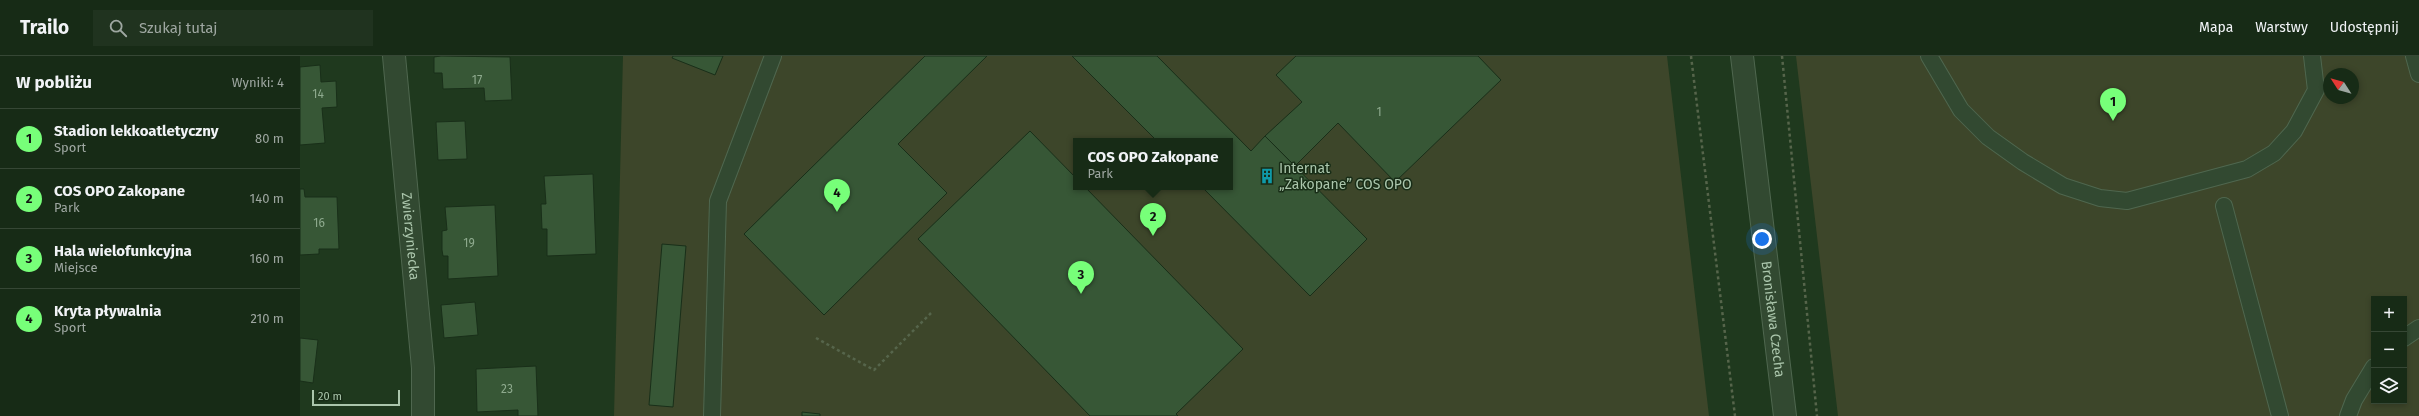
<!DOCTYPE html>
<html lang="pl">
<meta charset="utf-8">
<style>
body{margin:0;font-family:"Fira Sans",sans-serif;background:#20331f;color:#f1f3f6}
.controls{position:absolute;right:12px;bottom:12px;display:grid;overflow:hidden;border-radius:0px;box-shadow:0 2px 6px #0003}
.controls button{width:36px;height:36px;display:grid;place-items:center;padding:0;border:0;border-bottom:1px solid #364735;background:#172b16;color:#f1f3f6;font:20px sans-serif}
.compass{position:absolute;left:2023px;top:12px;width:36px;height:36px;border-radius:50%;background:#172b16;box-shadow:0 2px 6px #0003;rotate:306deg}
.scale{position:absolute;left:12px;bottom:10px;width:88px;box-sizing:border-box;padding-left:4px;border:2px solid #abc6ac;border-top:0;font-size:11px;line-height:14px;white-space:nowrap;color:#abc6ac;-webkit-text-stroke:3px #182d17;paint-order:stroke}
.you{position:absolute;left:1462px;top:183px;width:14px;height:14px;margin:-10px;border:3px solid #fff;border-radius:50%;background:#1a73e8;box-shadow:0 0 0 6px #1a73e833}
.badge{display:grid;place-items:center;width:26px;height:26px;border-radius:50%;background:#77ff79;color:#111;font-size:13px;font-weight:700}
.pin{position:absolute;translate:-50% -33px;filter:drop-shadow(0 1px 2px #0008)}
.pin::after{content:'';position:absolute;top:21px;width:14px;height:12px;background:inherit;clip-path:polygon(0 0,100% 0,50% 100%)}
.popup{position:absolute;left:773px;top:82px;width:160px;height:52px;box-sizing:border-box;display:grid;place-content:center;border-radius:0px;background:#172b16;filter:drop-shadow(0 1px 3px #0005);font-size:13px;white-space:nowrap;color:#9ea7a1}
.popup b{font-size:15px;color:#f1f3f6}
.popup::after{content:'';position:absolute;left:50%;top:100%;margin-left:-8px;border:8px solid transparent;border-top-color:#172b16}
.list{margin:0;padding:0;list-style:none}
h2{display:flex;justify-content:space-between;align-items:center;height:52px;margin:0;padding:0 16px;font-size:17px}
h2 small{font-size:13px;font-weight:400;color:#9ea7a1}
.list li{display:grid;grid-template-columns:26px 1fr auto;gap:12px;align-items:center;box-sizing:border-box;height:60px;padding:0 16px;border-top:1px solid #364735}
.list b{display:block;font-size:15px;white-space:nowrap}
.list p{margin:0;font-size:13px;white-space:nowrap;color:#9ea7a1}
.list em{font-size:13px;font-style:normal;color:#9ea7a1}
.icon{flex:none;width:22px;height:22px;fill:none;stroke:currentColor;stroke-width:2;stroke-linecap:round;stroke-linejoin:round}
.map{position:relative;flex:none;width:2119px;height:360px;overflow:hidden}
header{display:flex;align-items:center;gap:24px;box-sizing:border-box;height:56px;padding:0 20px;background:#172b16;border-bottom:1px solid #364735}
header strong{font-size:19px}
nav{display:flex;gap:22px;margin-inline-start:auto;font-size:14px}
.search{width:280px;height:36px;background:#20331f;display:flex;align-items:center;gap:10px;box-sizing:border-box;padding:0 14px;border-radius:0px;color:#9ea7a1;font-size:15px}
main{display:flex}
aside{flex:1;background:#172b16}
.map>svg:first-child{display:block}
.green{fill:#3d462a;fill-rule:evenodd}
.building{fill:#375736;stroke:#192f19}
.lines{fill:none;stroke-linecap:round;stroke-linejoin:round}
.service-casing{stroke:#4f674f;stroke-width:18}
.minor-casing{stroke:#4f674f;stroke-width:24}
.path{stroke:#56654b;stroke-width:2.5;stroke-dasharray:3 3;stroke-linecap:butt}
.service{stroke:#324931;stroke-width:16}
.minor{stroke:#324931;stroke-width:22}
.labels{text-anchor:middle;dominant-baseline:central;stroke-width:3;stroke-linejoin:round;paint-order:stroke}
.number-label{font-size:12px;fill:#8eaa8e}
.poi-label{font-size:14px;fill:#abc6ac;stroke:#182d17;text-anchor:start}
.street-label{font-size:14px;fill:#abc6ac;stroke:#182d17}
</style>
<header>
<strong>Trailo</strong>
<div class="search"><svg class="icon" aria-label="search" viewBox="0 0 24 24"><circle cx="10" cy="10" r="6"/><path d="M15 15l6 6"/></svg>Szukaj tutaj</div>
<nav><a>Mapa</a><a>Warstwy</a><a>Udostępnij</a></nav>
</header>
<main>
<aside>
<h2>W pobliżu<small>Wyniki: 4</small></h2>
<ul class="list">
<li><span class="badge">1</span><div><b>Stadion lekkoatletyczny</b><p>Sport</p></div><em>80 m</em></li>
<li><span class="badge">2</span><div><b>COS OPO Zakopane</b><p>Park</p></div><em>140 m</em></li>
<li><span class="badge">3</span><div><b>Hala wielofunkcyjna</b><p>Miejsce</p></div><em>160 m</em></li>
<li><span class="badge">4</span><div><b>Kryta pływalnia</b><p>Sport</p></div><em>210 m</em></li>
</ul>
</aside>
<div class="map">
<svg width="2119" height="360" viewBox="0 0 2119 360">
<rect width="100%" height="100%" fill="#1f391e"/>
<path class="green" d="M323,0h1044l42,360h-1095zM776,85h154v46h-154z
M1496,0h623v360h-581zM2029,18h24v24h-24zM2074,243h30v102h-30z"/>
<path class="building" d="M141,0l69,1 2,43 -27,1 -1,-13 -41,1 -1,-16h-8v-16z
M373,0h50l-8,19 -43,-17z
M625,0h62l-89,88 49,49 -123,122 -80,-81z
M772,0h85l94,95 14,-15 102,103 -57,57 -108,-109h28v-46h-73z
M996,0h182l23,24 -106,102 -57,-59 -43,43 -30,-30 37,-34 -26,-27z
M20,9l1,17 15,-1 1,26 -15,1 3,35 -25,2v-78z
M165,65l2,38 -29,1 -2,-38z
M730,75l46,47v9h9l158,162 -67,65 2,2h-88l-172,-177z
M293,118l3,80 -49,2v-27h-5l-1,-25h5l-2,-28z
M0,133h4l1,8h32l2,52h-20v5l-19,1z
M195,149l3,71 -50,3v-23h-5l-1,-6v-19l5,-1 -2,-23z
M362,188l24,2 -13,161 -24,-2z
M175,246l3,33 -34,3 -3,-33z
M0,282l18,2 -5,43 -13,-2z
M236,310l2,50h-20v-6l-41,2 -1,-43z
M502,356l18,2v2h-18z"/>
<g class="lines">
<g class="service-casing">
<path id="service" d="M1629,0l32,54 27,27 35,25 40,24 37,12 27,3 120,-32 27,-16 20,-22 22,-41 -4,-34
M2114,0l5,18
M1924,150l56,210
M2104,282l15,-10
M412,360l6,-215 55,-145
M2048,360l6,-16 20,-33"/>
</g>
<g class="minor-casing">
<g id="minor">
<path id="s1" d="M94,0l29,312v48"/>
<path id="s2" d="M1442,0l43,360"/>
</g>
</g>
<path class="path" d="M1391,0l44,360
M1482,0l35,360
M516,282l58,32 57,-57"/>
<use href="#service" class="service"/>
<use href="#minor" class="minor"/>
</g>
<defs>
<g id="building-bare" transform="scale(1.2)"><path d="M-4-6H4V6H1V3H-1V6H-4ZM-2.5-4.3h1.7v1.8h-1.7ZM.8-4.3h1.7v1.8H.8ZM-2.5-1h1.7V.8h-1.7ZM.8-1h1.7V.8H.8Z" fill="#0f9aa8" stroke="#182d17" stroke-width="2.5" paint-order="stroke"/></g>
</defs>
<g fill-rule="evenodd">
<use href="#building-bare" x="967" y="120"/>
</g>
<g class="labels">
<g class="number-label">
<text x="177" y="24">17</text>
<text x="18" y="38">14</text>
<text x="1079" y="56">1</text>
<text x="19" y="167">16</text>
<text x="169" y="187">19</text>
<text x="207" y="333">23</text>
</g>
<g class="poi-label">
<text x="979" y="112">Internat<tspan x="979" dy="16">„Zakopane” COS OPO</tspan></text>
</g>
<g class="street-label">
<text stroke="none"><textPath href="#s1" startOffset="181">Zwierzyniecka</textPath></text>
<text stroke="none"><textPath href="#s2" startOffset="265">Bronisława Czecha</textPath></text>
</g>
</g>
</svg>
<div class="controls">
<button>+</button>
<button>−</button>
<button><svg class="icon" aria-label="layers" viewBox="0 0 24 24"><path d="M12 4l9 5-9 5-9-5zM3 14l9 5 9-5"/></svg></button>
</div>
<svg class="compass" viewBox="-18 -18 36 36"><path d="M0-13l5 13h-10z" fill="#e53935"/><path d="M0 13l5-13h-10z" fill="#9ea7a1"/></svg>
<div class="scale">20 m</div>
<div class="you"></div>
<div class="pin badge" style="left:1813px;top:65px">1</div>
<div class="pin badge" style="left:853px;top:180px">2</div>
<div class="popup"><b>COS OPO Zakopane</b>Park</div>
<div class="pin badge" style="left:781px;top:238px">3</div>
<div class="pin badge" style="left:537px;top:156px">4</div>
</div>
</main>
